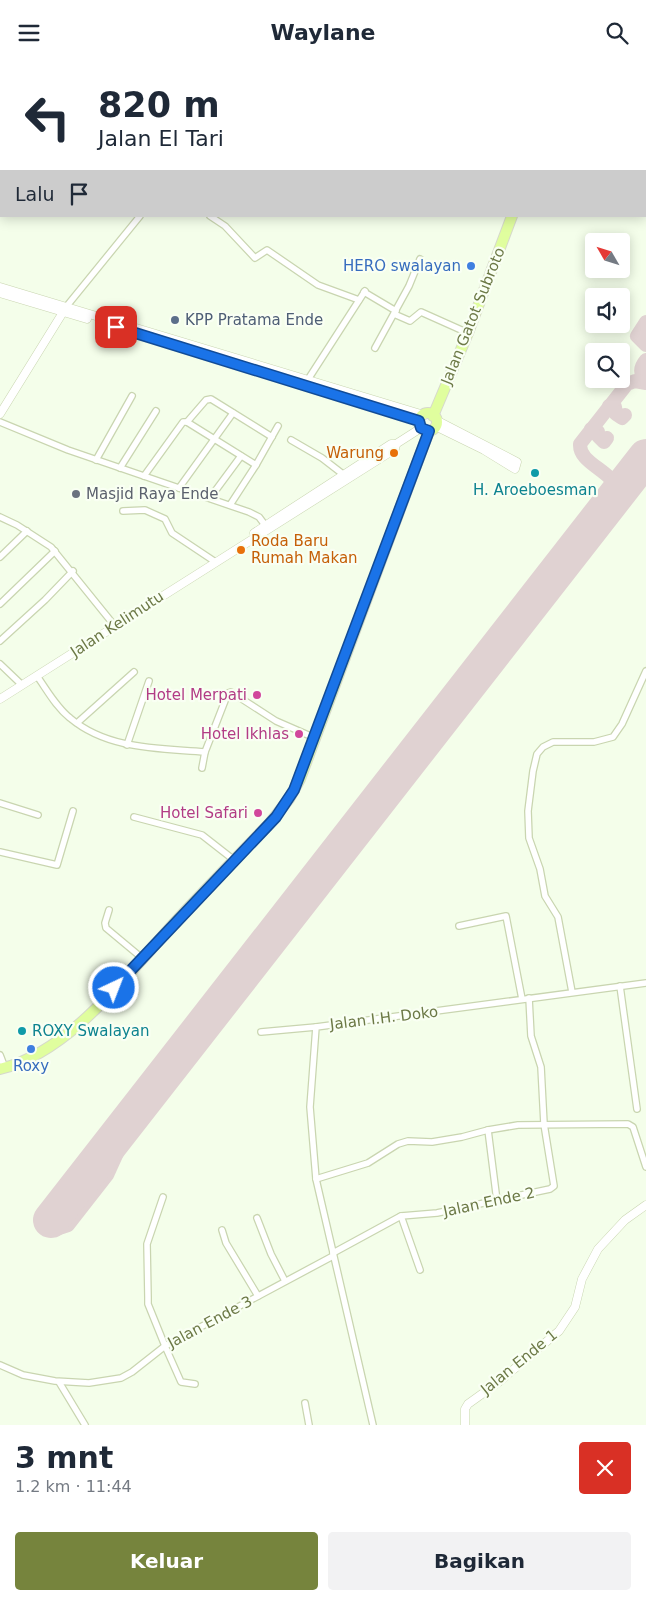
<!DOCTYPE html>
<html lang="id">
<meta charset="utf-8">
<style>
:root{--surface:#fff;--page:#f2f2f3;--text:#1f2937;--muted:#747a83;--accent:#76843d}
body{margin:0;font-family:"DejaVu Sans",sans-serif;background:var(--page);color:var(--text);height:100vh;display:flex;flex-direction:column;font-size:19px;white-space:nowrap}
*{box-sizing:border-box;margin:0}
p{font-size:16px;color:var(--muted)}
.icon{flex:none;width:28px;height:28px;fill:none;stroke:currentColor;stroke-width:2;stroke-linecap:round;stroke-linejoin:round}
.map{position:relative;height:1360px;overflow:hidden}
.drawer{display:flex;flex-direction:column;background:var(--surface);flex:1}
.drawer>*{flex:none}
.top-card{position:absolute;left:0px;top:0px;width:646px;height:152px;box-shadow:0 2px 12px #0003;background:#fff;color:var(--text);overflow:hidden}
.needle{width:32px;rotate:309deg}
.fabs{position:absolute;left:585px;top:168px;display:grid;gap:10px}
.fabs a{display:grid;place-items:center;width:45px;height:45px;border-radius:5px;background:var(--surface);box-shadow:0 2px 12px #0003;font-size:25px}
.pin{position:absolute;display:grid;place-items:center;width:42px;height:42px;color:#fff;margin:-21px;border-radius:10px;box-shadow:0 2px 8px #0006}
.me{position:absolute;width:55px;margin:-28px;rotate:43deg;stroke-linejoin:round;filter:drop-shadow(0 0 4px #0008)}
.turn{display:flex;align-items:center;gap:18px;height:105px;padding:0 15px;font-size:22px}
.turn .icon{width:65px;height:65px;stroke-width:2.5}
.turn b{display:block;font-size:35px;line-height:42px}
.then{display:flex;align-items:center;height:48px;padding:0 15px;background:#0003;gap:10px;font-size:19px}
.round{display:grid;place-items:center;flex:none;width:52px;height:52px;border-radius:5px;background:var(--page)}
.overview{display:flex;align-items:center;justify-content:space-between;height:85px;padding:0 15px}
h1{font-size:30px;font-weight:800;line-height:38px}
.cta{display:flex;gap:10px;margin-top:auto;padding:10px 15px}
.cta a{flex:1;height:58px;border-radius:5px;background:var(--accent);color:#fff;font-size:20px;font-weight:800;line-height:58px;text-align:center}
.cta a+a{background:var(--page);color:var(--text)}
header{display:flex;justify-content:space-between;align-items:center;height:65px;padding:0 15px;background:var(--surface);font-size:22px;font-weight:800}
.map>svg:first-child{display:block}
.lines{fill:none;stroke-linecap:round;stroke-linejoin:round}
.taxiway{stroke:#e0d2d2;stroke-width:14}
.runway{stroke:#e0d2d2;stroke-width:36}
.minor-casing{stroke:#c9d5b0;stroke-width:8}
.tertiary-casing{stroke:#c9d5b0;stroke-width:9}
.trunk-casing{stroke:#d6d9cb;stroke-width:12}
.minor{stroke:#fff;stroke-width:5.5}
.tertiary{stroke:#fff;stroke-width:8}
.trunk{stroke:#e0fe9e;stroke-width:10}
.route-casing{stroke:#114b97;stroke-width:12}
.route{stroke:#1a73e8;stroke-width:9}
.shop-dot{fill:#3f7fe0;stroke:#f9fff3;stroke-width:2}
.service-dot{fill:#5c6f8a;stroke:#f9fff3;stroke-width:2}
.food-dot{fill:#e8710a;stroke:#f9fff3;stroke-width:2}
.culture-dot{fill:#0f9aa8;stroke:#f9fff3;stroke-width:2}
.worship-dot{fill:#6b7280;stroke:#f9fff3;stroke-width:2}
.hotel-dot{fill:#d1479c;stroke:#f9fff3;stroke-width:2}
.labels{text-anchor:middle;stroke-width:4.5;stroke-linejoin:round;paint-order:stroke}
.shop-label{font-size:15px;fill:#366cbe;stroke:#f9fff3;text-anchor:end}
.street-label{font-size:15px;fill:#6c7946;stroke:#f9fff3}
.service-label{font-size:15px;fill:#4e5e75;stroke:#f9fff3;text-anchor:start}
.food-label{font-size:15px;fill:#c56008;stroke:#f9fff3;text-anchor:end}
.culture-label{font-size:15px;fill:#0d838f;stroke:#f9fff3}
.worship-label{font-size:15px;fill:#5b616d;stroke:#f9fff3;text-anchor:start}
.hotel-label{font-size:15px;fill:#b23c85;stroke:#f9fff3;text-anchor:end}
</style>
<header><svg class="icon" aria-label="menu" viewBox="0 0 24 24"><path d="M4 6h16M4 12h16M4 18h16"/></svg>Waylane<svg class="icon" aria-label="search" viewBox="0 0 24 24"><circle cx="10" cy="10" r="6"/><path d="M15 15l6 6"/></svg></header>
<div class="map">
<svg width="646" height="1360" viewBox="0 0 646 1360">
<rect width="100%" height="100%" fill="#f4feea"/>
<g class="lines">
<g class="taxiway">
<polyline points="646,257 637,271 646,280"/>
<path d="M646 295C640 302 639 308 646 316"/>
<polyline points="609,341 615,342 616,349 622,353 625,350"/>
<polyline points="591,364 598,367 598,371 604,377 607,373"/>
<polyline points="613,414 622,417 630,414"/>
<path d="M614 433 617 425C612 405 579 399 580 379L627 319 635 316 646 318"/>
<polyline points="62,1141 54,1143 48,1150 49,1156 59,1163 68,1160 107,1110 136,1046"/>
</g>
<polyline class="runway" points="51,1155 646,392"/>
<g class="minor-casing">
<g id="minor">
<polyline points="241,0 243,1"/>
<polyline points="374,0 376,1"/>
<polyline points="226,1 226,0"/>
<polyline points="303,1 303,0"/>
<polyline points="411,1 411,0"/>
<polyline points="439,1 439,0"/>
<polyline points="473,1 473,0"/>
<polyline points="507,1 508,0"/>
<polyline points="0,46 1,47"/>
<polyline points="645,54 646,54"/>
<polyline points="210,151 225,161 255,193 267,185 318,220 359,235"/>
<polyline points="364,227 396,246"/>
<polyline points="66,242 140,151"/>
<polyline points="394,249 410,256 421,247 468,268"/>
<polyline points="375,283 409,221 420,194"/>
<polyline points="307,316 365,226"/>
<polyline points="0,357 68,385 249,447 259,452 268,464"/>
<polyline points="187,357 206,335 211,334 272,372"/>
<polyline points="291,375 322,393 344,410"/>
<polyline points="96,395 132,331"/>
<polyline points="120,403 156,346"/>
<polyline points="144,411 183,357 187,357 256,400"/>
<polyline points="179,423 233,348"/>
<polyline points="210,433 241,391"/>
<polyline points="230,440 256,400 278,361"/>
<polyline points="123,446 145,445 165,454 172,468 214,496"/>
<polyline points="0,452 17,460 51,482 114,560"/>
<polyline points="0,492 27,466"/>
<polyline points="0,539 55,486"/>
<polyline points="0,576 45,535 73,506"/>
<polyline points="0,599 22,620"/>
<path d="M37 611C47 625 56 642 70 653 108 685 159 683 205 687"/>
<polyline points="77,658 134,607"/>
<polyline points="127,680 149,616"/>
<polyline points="202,703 205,687 228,628 231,627 276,656 315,673"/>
<polyline points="0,738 38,750"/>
<polyline points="134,752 202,770 234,795"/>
<polyline points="0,787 57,800 73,746"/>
<polyline points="109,845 105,858 106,863 142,893"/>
<polyline points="459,861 506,851 522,934"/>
<polyline points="620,921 637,1044"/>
<polyline points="572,927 558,852 545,831 540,804 529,773 528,746 533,706 537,689 543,682 553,677 594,677 613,672 622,659 646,606"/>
<polyline points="261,967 316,962"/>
<polyline points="0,990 5,1003"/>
<polyline points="488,1065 497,1136"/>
<polyline points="316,1114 368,1098 398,1079 408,1076 432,1077 462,1072 488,1065 518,1060 628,1059 633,1062 646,1102"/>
<polyline points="163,1132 147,1179 148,1232 148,1239 165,1281 181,1317 195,1319"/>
<polyline points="401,1151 420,1205"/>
<polyline points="257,1153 271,1189 285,1216"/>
<polyline points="222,1165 226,1178 258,1231"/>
<polyline points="333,1188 401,1151 437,1148 550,1124 554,1121 544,1059 541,1002 531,971 529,933"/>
<polyline points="0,1300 23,1310 55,1316 89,1318 121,1313 132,1307 165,1281 333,1191"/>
<polyline points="59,1317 85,1360"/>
<polyline points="305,1338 309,1360"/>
<polyline points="373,1360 316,1114 310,1042 316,962 646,918"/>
</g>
</g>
<g class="tertiary-casing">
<g id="tertiary">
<polyline points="0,222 424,350"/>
<polyline points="0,228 87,254"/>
<polyline points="334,330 419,356"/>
<polyline points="0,349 65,244"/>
<polyline points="435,361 484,385 515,404 517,397 436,355"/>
<polyline points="254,468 391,379 396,379 421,363"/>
<polyline points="0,634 395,384 396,379"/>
<polyline points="465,1360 465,1344 468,1339 500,1316 559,1266 575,1242 582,1214 598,1184 625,1155 646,1140"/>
</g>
</g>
<g class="trunk-casing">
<g id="trunk">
<polyline points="570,1 570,0"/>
<circle cx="428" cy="357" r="9"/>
<polyline points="433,351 468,268 512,151"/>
<path d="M0 1004C71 987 129 907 177 855 207 823 238 791 269 759L289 734 300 714 429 366"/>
</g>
</g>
<use href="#minor" class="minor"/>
<use href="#tertiary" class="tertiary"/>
<use href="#trunk" class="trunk"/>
</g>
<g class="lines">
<g class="route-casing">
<polyline id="route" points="114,923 276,752 294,725 429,366 421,363 419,356 116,262"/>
</g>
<use href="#route" class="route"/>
</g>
<g class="shop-dot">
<circle cx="471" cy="201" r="5"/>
<circle cx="31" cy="984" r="5"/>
</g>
<circle class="service-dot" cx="175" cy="255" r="5"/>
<g class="food-dot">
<circle cx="394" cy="388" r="5"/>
<circle cx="241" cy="485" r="5"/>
</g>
<g class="culture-dot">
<circle cx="535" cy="408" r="5"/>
<circle cx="22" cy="966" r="5"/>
</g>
<circle class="worship-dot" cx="76" cy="429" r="5"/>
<g class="hotel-dot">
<circle cx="257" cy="630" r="5"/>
<circle cx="299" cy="669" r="5"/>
<circle cx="258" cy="748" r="5"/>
</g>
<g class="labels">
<g class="shop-label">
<text x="461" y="206">HERO swalayan</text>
<text x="31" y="1006" text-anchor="middle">Roxy</text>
</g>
<g class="street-label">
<text transform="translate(473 251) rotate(-68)" y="5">Jalan Gatot Subroto</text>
<text transform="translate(117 559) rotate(-33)" y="5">Jalan Kelimutu</text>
<text transform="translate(384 953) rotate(-7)" y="5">Jalan I.H. Doko</text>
<text transform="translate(489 1137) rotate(-12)" y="5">Jalan Ende 2</text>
<text transform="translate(210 1257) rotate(-28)" y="5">Jalan Ende 3</text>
<text transform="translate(519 1297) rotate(-39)" y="5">Jalan Ende 1</text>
</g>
<g class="service-label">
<text x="185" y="260">KPP Pratama Ende</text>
</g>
<g class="food-label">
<text x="384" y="393">Warung</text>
<text x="251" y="481" text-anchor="start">Roda Baru<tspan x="251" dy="17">Rumah Makan</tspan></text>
</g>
<g class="culture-label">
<text x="535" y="430">H. Aroeboesman</text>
<text x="32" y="971" text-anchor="start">ROXY Swalayan</text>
</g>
<g class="worship-label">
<text x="86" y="434">Masjid Raya Ende</text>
</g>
<g class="hotel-label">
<text x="247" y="635">Hotel Merpati</text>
<text x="289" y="674">Hotel Ikhlas</text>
<text x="248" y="753">Hotel Safari</text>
</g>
</g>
</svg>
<div class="fabs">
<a><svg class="needle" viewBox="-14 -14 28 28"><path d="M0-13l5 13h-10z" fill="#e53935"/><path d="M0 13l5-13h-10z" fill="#747a83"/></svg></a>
<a><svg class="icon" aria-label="sound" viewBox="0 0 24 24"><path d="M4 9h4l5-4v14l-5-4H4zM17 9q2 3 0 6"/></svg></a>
<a><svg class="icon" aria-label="search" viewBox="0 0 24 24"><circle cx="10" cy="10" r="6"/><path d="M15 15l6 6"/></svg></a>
</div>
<div class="pin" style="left:116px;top:262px;background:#d93025"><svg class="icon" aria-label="arrive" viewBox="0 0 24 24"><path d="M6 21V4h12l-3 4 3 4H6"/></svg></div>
<svg class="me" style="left:114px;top:923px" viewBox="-20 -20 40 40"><circle r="17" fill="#1a73e8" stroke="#fff" stroke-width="3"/><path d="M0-11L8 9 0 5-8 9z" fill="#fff"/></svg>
<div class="top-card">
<div class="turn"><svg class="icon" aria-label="left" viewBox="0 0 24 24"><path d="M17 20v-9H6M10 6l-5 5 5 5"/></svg><div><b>820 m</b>Jalan El Tari</div></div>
<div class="then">Lalu<svg class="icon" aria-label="arrive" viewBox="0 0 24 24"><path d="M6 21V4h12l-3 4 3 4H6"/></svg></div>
</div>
</div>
<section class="drawer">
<div class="overview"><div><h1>3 mnt</h1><p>1.2 km · 11:44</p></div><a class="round" style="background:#d93025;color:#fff"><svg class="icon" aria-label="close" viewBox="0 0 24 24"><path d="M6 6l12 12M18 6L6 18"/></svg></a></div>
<div class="cta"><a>Keluar</a><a>Bagikan</a></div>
</section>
